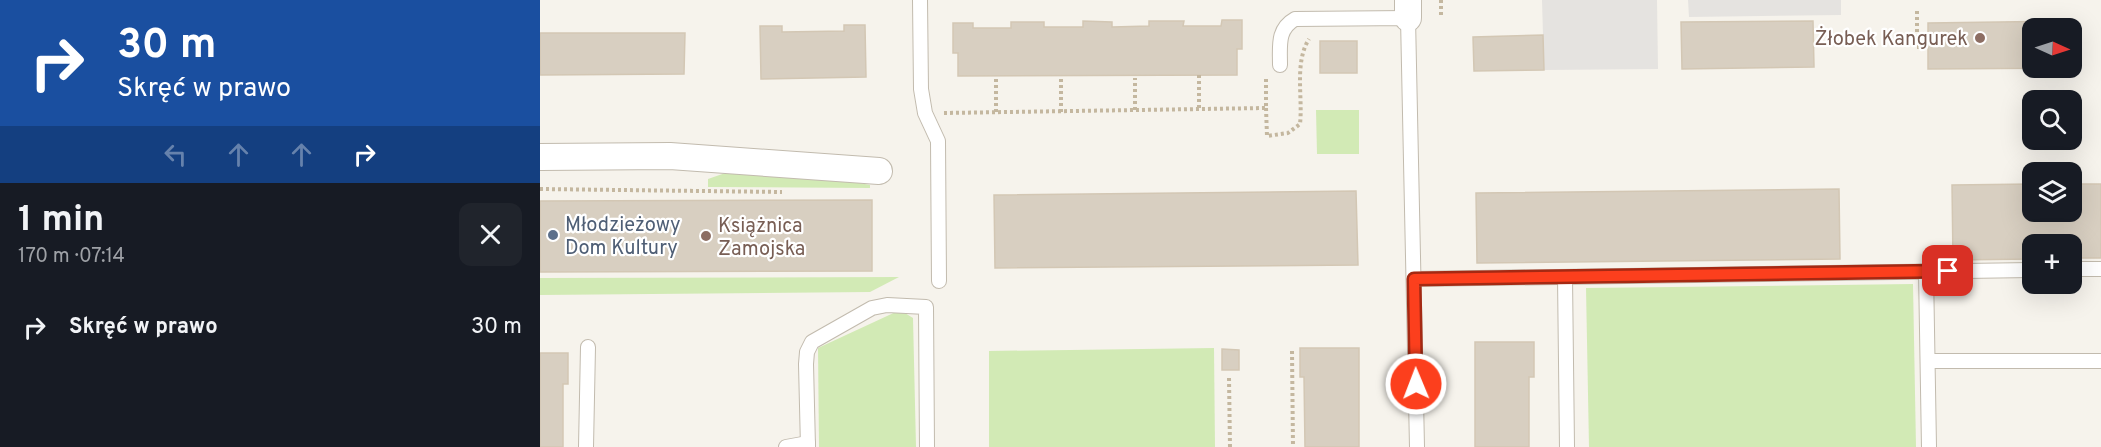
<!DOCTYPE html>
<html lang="pl">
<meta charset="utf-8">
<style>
:root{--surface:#171b24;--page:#20242c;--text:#f1f3f6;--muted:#9ea1a6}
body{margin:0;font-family:Overpass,sans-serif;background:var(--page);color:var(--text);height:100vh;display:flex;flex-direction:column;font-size:22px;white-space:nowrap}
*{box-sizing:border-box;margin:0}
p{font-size:20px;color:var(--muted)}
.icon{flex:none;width:33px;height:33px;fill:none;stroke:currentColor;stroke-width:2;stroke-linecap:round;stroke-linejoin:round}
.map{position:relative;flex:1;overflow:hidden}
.sheet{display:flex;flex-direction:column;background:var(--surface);width:540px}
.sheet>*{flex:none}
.top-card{background:#1a4fa0;color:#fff;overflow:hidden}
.needle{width:39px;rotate:93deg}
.fabs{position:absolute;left:1482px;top:18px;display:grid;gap:12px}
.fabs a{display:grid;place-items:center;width:60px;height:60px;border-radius:12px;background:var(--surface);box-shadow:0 6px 24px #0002;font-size:30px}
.pin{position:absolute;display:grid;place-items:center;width:51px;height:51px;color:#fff;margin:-26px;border-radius:12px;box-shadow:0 3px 9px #0006}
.me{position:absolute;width:66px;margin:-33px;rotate:359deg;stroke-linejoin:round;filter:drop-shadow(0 0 4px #0008)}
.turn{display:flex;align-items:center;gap:21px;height:126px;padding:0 18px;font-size:27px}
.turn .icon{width:78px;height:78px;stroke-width:2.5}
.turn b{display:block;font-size:42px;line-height:51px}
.lanes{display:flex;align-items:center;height:57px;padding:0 18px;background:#0003;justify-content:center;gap:30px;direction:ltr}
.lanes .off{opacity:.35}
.round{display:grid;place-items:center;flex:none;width:63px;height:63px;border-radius:12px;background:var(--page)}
.summary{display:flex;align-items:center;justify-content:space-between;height:102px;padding:0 18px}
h1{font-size:36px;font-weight:700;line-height:45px}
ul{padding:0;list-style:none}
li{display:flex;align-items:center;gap:18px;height:84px;padding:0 18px}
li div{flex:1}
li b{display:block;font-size:22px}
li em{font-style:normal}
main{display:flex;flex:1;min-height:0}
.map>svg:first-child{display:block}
.green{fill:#d2eab5}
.parking{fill:#e5e3e0}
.building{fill:#d8cfc1;stroke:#d3c7b4;stroke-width:1.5}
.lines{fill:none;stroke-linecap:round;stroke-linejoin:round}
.service-casing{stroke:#c2bbae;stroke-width:16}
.minor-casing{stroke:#c2bbae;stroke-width:28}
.path{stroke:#c4b79f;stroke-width:4;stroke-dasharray:3 3;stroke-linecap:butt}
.service{stroke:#fff;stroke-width:14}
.minor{stroke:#fff;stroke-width:26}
.route-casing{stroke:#a42913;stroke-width:15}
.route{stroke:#fc3f1d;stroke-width:10}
.education-dot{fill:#8d6e63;stroke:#fff;stroke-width:2}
.service-dot{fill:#5c6f8a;stroke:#fff;stroke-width:2}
.labels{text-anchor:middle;stroke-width:4.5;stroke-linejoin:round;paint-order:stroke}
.education-label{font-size:20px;fill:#785e54;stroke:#fff;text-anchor:end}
.service-label{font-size:20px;fill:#4e5e75;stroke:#fff;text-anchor:start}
</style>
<main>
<section class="sheet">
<div class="top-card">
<div class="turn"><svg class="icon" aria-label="right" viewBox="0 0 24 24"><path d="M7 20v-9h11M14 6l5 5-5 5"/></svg><div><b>30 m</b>Skręć w prawo</div></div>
<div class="lanes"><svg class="icon off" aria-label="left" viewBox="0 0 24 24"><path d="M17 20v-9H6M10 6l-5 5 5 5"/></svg><svg class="icon off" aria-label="ahead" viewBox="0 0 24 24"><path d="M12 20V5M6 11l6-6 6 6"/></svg><svg class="icon off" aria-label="ahead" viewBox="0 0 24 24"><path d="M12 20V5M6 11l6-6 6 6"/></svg><svg class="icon" aria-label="right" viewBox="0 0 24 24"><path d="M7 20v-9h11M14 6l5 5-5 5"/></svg></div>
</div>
<div class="summary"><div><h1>1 min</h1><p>170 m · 07:14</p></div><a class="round"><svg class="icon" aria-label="close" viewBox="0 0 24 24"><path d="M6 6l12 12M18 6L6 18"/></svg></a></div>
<ul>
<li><svg class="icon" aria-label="right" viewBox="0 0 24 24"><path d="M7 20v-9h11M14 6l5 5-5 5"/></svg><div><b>Skręć w prawo</b></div><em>30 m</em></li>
</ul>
</section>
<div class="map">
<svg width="1561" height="447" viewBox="0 0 1561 447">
<rect width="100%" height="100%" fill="#f6f3ec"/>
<g class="green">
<polygon points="776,110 819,110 819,154 777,154"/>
<polygon points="188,172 309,181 330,185 330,188 168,187 168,179"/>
<polygon points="359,277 330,292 0,295 0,278"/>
<polygon points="1373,284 1376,447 1049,447 1046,288"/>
<polygon points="360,310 373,318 376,447 279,447 278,348"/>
<polygon points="674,348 675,447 449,447 449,351"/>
</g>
<g class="parking">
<polygon points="1002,0 1117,0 1118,69 1004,70"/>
<polygon points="1148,0 1301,0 1301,15 1149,17"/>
</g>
<g class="building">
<polygon points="682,20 702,20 702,49 697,49 697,75 418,76 418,53 413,53 413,23 433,23 433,28 471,28 471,22 504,22 504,27 543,27 543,21 572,22 572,27 609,26 609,21 644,21 643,26 681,26"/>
<polygon points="1273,21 1274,67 1142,69 1141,22"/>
<polygon points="1521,21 1521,28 1492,28 1492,68 1510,68 1388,69 1388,23"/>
<polygon points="304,25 325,25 326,77 221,79 220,26 242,26 242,32 304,31"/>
<polygon points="0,33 145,33 144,74 0,75"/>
<polygon points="1003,35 1004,70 934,71 933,37"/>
<rect x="780" y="41" width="37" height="32"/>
<polygon points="1492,184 1492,212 1532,212 1532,184 1561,184 1561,258 1532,258 1532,244 1492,244 1492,259 1413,260 1412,185"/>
<polygon points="1299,189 1300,259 937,263 936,193"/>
<polygon points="816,191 818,265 455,268 454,195"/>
<polygon points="332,200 332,271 0,272 0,201"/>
<polygon points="935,342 994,342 994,377 989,377 989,447 935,447"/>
<polygon points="760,348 819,348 819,447 765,447 764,377 760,377"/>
<polygon points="682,349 699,350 699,370 682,370"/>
<polygon points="0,353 28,353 28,384 23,384 23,447 0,447"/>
</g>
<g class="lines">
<g class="service-casing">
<g id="service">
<polyline points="380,0 381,89 385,113 398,141 399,281"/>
<path d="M740 65C740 46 737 29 755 19L868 18 877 447"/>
<polyline points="1532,269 1561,269"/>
<polyline points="1386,271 1389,447"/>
<polyline points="1025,277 1027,447"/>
<polyline points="874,279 1492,270"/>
<polyline points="1388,361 1561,361"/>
<polyline points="46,447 48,347"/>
<polyline points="246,447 268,443"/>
<polyline points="268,447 266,364 267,352 272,342 332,308 347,305 386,307 387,447"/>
</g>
</g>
<g class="minor-casing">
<g id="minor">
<polyline points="868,0 868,18"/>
<polyline points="0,157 130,156 339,171"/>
</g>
</g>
<g class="path">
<polyline points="901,0 901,18"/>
<polyline points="1377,11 1377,47 1388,47"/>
<polyline points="659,75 659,109"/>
<path d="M726 108 727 136 748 133 760 124C763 97 754 63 769 39"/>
<polyline points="595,110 595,78"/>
<polyline points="456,112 456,79"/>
<polyline points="521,112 521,79"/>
<polyline points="404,113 726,108 726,78"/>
<polyline points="0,189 242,192"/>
<polyline points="752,351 753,447"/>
<polyline points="689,378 690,447"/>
</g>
<use href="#service" class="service"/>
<use href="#minor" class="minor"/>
</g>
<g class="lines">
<g class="route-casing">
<polyline id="route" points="876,384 874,279 1408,271"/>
</g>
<use href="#route" class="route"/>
</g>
<g class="education-dot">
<circle cx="1440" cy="38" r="6"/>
<circle cx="166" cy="236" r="6"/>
</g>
<circle class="service-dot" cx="13" cy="235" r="6"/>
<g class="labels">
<g class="education-label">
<text x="1428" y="45">Żłobek Kangurek</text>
<text x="178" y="232" text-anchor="start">Książnica<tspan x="178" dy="23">Zamojska</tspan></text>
</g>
<g class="service-label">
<text x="25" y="231">Młodzieżowy<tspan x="25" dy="23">Dom Kultury</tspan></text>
</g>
</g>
</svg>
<div class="fabs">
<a><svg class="needle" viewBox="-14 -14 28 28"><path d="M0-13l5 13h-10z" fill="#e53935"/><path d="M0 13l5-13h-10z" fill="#9ea1a6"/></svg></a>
<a><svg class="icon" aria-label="search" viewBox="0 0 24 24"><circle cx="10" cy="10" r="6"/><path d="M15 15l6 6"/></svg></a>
<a><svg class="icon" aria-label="layers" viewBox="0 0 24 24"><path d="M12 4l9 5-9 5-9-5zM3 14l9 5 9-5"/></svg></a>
<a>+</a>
</div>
<div class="pin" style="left:1408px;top:271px;background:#d93025"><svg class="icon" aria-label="arrive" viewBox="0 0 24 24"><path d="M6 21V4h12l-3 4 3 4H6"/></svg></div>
<svg class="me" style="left:876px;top:384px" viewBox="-20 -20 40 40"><circle r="17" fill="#fc3f1d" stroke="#fff" stroke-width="3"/><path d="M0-11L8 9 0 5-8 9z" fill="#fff"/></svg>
</div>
</main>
